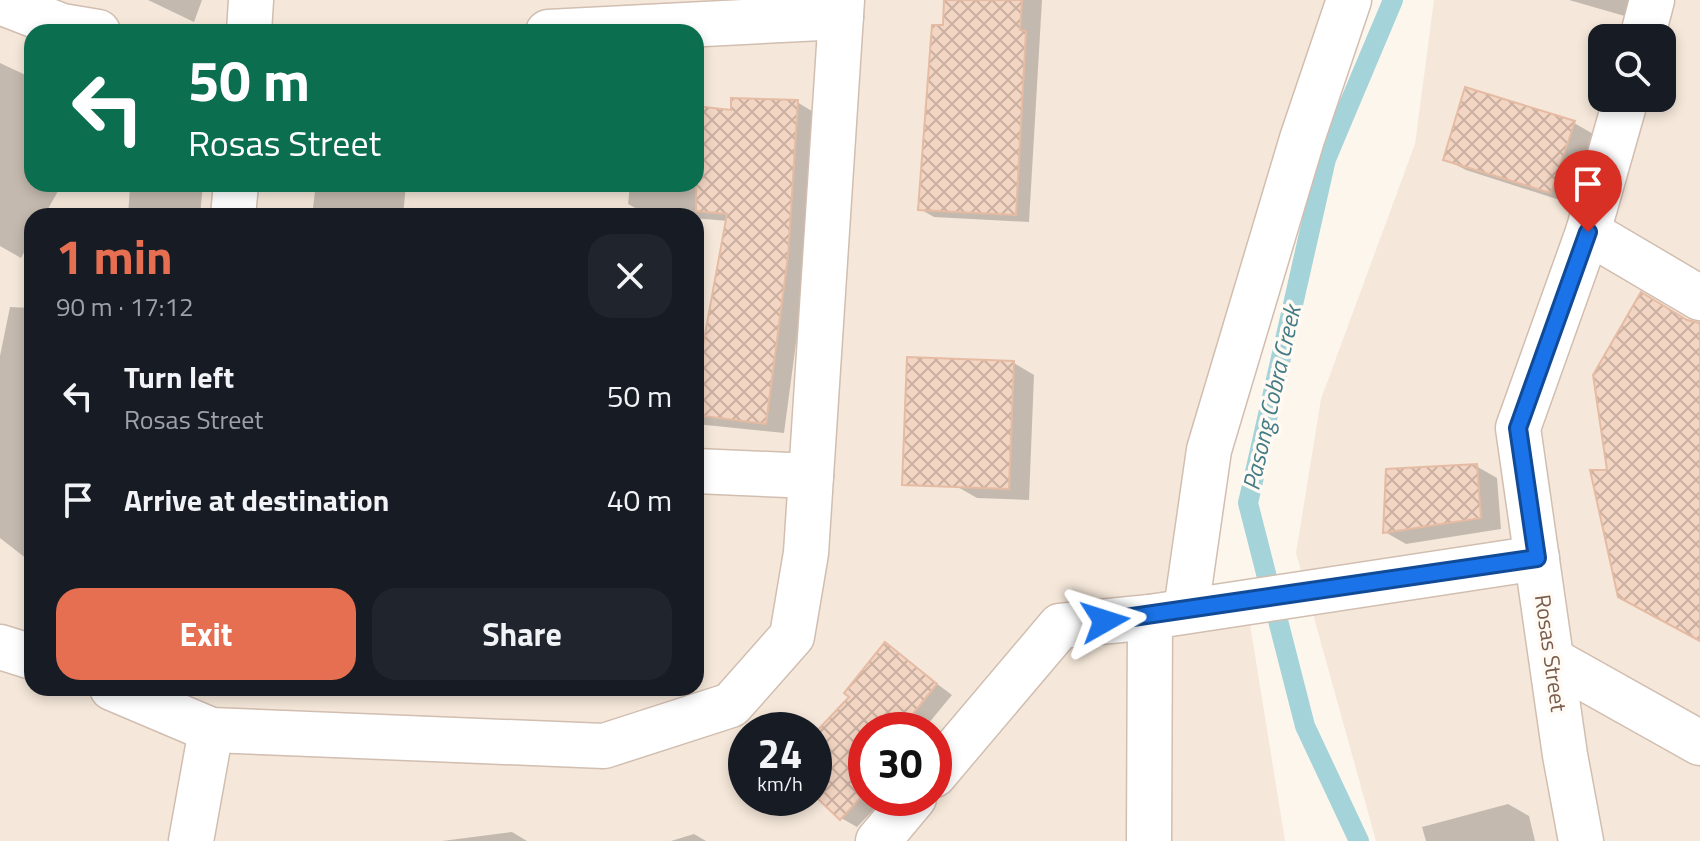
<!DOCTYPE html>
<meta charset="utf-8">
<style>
:root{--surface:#171b24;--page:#20242c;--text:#f1f3f6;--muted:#9ea1a6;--accent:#e76f51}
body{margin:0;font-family:"Titillium Web",sans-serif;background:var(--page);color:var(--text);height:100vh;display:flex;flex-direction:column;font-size:30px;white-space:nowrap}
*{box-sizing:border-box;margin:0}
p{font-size:26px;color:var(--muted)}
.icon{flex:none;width:44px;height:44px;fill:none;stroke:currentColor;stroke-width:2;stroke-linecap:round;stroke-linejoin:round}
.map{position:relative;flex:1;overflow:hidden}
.sheet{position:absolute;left:24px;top:208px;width:680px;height:488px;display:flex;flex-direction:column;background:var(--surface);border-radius:24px;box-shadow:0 4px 12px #0003}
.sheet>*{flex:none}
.top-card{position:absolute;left:24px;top:24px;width:680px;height:168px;border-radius:24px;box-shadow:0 4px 12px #0003;background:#0b6e4f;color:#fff;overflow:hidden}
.tools{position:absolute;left:1588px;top:24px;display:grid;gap:16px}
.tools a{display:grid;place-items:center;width:88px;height:88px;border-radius:16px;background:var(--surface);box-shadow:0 4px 12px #0003;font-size:40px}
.speed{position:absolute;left:728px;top:712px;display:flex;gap:16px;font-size:40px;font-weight:700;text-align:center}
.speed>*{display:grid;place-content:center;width:104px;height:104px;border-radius:50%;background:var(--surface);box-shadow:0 4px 12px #0003;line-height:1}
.speed small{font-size:20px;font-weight:400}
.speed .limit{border:12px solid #d22;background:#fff;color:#111}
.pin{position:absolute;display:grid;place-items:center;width:68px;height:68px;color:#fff;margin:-82px -34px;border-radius:50% 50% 50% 0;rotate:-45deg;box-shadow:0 0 8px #0007}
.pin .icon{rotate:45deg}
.me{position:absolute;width:88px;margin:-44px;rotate:84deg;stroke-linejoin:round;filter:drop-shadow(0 0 6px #0008)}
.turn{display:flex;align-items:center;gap:28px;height:168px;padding:0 32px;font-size:36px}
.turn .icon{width:104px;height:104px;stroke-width:2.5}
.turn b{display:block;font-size:56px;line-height:68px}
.round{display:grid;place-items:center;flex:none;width:84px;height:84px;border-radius:24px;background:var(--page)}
.headline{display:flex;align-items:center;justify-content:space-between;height:136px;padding:0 32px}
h1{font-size:48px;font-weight:700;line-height:60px;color:var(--accent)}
.button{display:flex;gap:16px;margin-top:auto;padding:16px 32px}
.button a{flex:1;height:92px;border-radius:24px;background:var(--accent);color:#fff;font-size:32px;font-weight:700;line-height:92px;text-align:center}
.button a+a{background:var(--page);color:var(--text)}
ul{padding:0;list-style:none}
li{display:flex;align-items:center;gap:24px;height:104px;padding:0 32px}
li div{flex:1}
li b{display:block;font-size:30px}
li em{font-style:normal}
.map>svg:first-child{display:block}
.residential{fill:#f5e8da;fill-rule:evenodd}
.shadow{fill:#0003}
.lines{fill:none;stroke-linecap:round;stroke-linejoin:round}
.stream{stroke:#a5d3da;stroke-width:20}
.building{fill:url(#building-cross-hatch);stroke:#e6bba3;stroke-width:2}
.minor-casing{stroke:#d1beb0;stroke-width:47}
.minor{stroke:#fff;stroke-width:44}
.route-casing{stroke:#114b97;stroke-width:20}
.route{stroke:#1a73e8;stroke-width:14}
.labels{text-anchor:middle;stroke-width:7;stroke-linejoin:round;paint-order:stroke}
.street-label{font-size:22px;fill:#7a5c4d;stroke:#fffaf3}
.water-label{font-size:24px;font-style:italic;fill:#437c86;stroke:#fffaf3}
</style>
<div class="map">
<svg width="1700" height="841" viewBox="0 0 1700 841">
<defs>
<pattern id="building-cross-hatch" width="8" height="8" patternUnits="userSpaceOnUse" patternTransform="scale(2)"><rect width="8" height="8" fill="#f3d5c3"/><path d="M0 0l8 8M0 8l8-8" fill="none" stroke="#cab0a1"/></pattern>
</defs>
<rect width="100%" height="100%" fill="#fdf6ec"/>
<g class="residential">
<path d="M0 0H1334L1182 476 1160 640 1249 618 1285 841H0ZM32 32H696V184H32ZM32 216H696V688H32ZM746 730H814V798H746ZM866 730H934V798H866Z"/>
<path d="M1434 0H1700V841H1376L1296 553 1321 399 1415 144ZM1602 38H1662V98H1602Z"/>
</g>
<g class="shadow">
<polygon points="148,0 202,0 194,22"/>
<polygon points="947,0 1042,0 1029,222 934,217 920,209"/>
<polygon points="1569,0 1646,0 1642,21"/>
<polygon points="0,63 32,78 32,184 62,184 44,216 32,216 32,238 21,258 0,246"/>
<polygon points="797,102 815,113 806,268 784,433 696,424 696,352 701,353 705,346 728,221 646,214 628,204 630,184 696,184 696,108 733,112"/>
<polygon points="1574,123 1595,135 1572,204 1466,170 1445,159"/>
<polygon points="122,184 203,184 200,216 128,216 130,187"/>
<polygon points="316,184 406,184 403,216 312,216"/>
<polygon points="10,307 32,308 32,563 0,538 0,356"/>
<polygon points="1014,363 1034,375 1029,500 977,498 956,486"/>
<polygon points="1476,466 1497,478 1501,529 1406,544 1385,532"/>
<polygon points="885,645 952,695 923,730 866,730 866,798 885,798 857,827 841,818 814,793 814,737 852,697"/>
<polygon points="1508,804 1529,816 1535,841 1426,841 1422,827"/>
<polygon points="512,832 527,841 442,841"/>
<polygon points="694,834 706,841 671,841"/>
</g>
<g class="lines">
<polyline class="stream" points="1359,841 1305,726 1248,503 1326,159 1393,0"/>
</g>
<g class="building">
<polygon points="944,0 1022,0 1020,30 1026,31 1016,215 918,210 932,25 943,25"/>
<polygon points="1465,87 1575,121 1551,193 1443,160"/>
<polygon points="731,98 798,100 788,256 766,424 696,415 700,344 703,345 727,214 696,211 696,106 731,110"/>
<polygon points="1641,292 1687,320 1700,323 1700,641 1618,597 1590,470 1607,470 1593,375"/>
<polygon points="907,357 1014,361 1009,489 902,485"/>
<polygon points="1477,464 1481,518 1383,533 1386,469"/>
<polygon points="885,642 937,684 900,730 866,730 866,792 840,820 814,795 814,734 849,697 844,693"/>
</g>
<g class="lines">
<g class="minor-casing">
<g id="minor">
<polyline points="0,2 62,26 98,32"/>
<polyline points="249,32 251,0"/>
<polyline points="548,32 841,17"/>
<polyline points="1642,38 1652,0"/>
<polyline points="233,216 236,184"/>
<polyline points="1588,232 1700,298"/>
<polyline points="696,471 811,476"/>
<polyline points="1186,610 1209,450 1302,139 1349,0"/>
<polyline points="0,647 32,657"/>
<polyline points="1552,660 1700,743"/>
<polyline points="112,688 211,730 604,746 731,705 792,636 806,553 842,0"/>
<polyline points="934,775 1060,626 1150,617 1537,558"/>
<polyline points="191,841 211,730"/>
<polyline points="878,841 914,798"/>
<polyline points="1149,841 1150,617"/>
<polyline points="1581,841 1565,755 1518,428 1588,232 1626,98"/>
</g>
</g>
<use href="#minor" class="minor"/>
</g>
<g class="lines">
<g class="route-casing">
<polyline id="route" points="1105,621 1537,558 1518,428 1588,232"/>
</g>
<use href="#route" class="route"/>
</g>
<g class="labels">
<g class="street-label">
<text transform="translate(1551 653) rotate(82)" y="8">Rosas Street</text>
</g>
<g class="water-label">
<text transform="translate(1272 398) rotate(-77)" y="8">Pasong Cobra Creek</text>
</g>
</g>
</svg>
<div class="tools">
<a><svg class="icon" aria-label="search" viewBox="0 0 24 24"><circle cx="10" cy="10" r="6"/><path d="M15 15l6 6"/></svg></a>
</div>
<div class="speed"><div>24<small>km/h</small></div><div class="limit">30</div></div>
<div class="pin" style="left:1588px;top:232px;background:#d93025"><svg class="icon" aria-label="arrive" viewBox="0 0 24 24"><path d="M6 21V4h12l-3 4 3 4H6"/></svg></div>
<svg class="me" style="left:1105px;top:621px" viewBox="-20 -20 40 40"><path d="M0-17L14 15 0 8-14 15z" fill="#1a73e8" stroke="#fff" stroke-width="4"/></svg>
<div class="top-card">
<div class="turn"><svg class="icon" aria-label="left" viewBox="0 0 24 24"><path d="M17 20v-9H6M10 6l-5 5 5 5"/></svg><div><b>50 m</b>Rosas Street</div></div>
</div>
<section class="sheet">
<div class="headline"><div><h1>1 min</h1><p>90 m · 17:12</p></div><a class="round"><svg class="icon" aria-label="close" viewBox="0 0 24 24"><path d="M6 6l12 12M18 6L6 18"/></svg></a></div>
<ul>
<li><svg class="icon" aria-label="left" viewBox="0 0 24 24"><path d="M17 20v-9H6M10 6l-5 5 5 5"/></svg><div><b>Turn left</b><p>Rosas Street</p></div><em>50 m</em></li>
<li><svg class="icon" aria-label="arrive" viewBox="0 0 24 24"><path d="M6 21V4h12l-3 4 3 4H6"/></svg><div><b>Arrive at destination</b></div><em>40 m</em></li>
</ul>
<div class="button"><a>Exit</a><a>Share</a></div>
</section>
</div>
